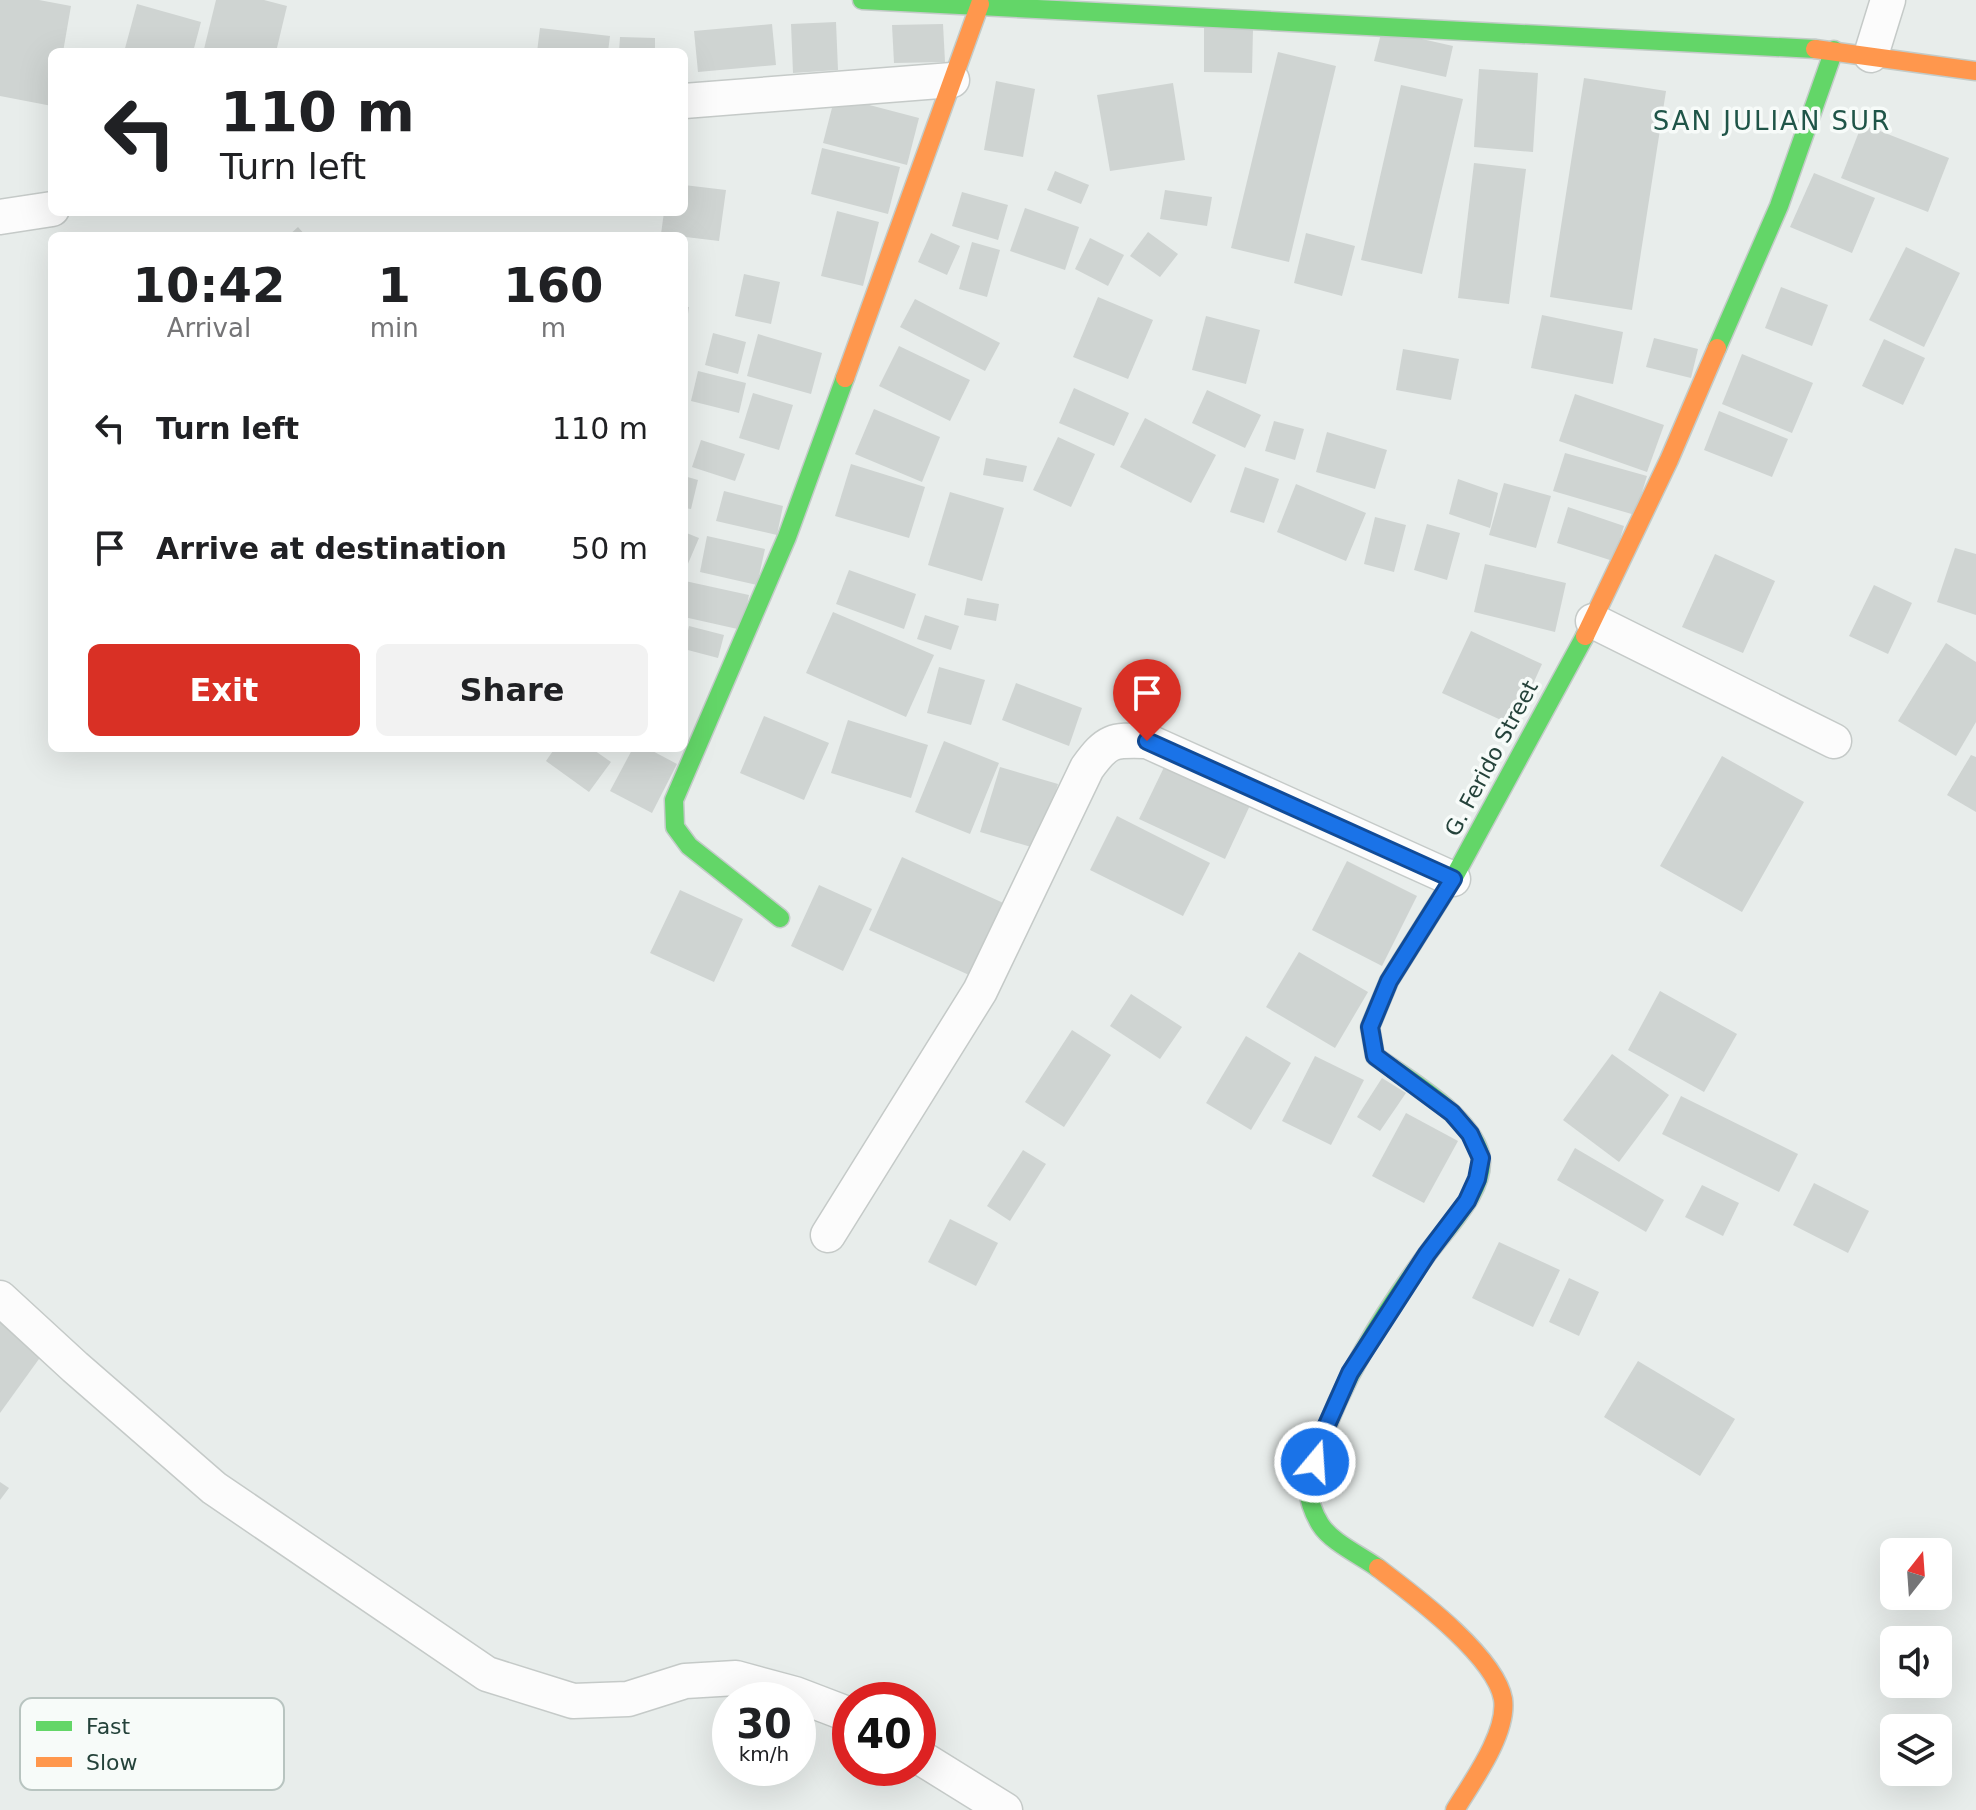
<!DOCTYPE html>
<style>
:root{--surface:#fff;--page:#f2f2f2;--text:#202124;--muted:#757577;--accent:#d93025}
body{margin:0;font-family:"DejaVu Sans",sans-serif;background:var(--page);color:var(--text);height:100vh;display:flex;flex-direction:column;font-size:30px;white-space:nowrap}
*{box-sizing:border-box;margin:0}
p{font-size:26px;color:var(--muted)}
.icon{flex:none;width:44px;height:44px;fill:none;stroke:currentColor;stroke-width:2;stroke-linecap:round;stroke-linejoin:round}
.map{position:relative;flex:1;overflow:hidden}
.details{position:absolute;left:48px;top:232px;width:640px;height:520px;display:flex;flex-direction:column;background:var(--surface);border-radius:12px;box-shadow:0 8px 32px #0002}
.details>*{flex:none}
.guide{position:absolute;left:48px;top:48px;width:640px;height:168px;border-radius:12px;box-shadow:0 8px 32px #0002;background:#fff;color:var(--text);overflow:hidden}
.needle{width:52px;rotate:17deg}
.controls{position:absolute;left:1880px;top:1538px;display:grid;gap:16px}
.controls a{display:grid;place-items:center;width:72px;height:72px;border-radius:12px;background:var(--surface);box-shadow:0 8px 32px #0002;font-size:40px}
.speed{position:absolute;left:712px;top:1682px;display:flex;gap:16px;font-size:40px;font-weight:700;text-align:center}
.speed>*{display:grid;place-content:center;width:104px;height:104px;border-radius:50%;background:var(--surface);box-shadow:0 8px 32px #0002;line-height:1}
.speed small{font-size:20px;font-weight:400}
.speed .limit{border:12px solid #d22;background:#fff;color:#111}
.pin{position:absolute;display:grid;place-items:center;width:68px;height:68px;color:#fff;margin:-82px -34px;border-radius:50% 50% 50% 0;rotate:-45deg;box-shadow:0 0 8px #0007}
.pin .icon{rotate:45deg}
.me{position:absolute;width:88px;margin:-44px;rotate:18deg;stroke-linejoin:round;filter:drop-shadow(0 0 6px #0008)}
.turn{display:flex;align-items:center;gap:28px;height:168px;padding:0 40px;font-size:36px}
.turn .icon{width:104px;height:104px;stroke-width:2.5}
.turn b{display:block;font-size:56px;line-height:68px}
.eta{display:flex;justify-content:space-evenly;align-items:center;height:136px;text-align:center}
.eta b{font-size:48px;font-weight:700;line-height:56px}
.primary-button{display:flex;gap:16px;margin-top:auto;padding:16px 40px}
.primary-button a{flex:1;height:92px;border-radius:12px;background:var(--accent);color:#fff;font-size:32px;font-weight:700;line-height:92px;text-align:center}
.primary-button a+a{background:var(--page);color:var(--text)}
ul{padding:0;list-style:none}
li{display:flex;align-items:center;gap:24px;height:120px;padding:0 40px}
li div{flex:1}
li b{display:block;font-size:30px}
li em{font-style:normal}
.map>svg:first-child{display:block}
.building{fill:#cfd4d2}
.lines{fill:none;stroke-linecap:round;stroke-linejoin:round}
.street-casing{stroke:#c5cac8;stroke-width:37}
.fast-casing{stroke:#c3cbc8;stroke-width:21}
.slow-casing{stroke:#c3cbc8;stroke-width:21}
.street{stroke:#fcfcfc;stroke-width:34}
.fast{stroke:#63d668;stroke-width:18}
.slow{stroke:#ff974d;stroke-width:18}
.route-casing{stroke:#114b97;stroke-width:20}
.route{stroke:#1a73e8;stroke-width:14}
.labels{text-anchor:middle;stroke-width:7;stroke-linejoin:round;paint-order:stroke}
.street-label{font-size:22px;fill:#24423a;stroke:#f7fbf9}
.quarter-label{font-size:26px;letter-spacing:2px;fill:#1f5548;stroke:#f7fbf9}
.key{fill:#f7fbf9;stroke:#b8c4c0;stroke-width:2}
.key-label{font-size:22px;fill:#24423a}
</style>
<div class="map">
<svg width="1976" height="1810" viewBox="0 0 1976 1810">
<rect width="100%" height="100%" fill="#e8edeb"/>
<g class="building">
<polygon points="0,0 39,0 71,6 63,52 52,52 52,106 0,96"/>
<polygon points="216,0 264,0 287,6 276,52 216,52 204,49"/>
<polygon points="137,4 201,22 193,52 124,52"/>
<polygon points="836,22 838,70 793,73 791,24"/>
<polygon points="772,24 776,65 698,72 694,31"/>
<polygon points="943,24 945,62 894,63 892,25"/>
<polygon points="540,28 610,36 608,52 537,52"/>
<polygon points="1204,28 1253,29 1252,73 1204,72"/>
<polygon points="1382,30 1453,46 1446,77 1374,61"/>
<polygon points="620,37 655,38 655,52 619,52"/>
<polygon points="1278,52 1336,66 1289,262 1231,248"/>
<polygon points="1479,69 1538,73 1533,152 1474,147"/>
<polygon points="1584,78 1666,91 1632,310 1550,297"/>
<polygon points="996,81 1035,89 1023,157 984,150"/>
<polygon points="1173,83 1185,160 1110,171 1097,95"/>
<polygon points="1401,85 1463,99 1422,274 1361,260"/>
<polygon points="835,96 919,118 907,165 823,143"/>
<polygon points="1862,124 1949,158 1928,212 1841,178"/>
<polygon points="822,148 900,167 888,214 811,194"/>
<polygon points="1474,163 1526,169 1509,304 1458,298"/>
<polygon points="1055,171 1089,185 1081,204 1047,190"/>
<polygon points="1814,173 1875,198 1852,253 1790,227"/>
<polygon points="684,185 726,190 719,241 661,234 664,212 684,212"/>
<polygon points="1165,190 1212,197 1207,226 1160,219"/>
<polygon points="962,192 1008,205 998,240 952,226"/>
<polygon points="1025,208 1079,227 1065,270 1010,251"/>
<polygon points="837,211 879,222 863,286 821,276"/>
<polygon points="298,227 306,236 288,236"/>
<polygon points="1148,232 1178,254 1160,277 1130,256"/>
<polygon points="931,233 960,246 947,275 918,262"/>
<polygon points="1306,233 1355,246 1342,296 1294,283"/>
<polygon points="1090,238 1124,255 1108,286 1075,269"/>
<polygon points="972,242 1000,250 987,297 959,289"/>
<polygon points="1906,247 1960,273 1924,347 1869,320"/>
<polygon points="744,274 780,282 771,324 735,316"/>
<polygon points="1781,287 1828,305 1812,346 1765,328"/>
<polygon points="1098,297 1153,320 1128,379 1073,357"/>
<polygon points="915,299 1000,343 985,371 900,327"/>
<polygon points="684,307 689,307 686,327 684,327"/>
<polygon points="1542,315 1623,332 1613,384 1531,368"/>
<polygon points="1206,316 1260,330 1246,384 1192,370"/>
<polygon points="713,333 746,342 738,374 705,365"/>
<polygon points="758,334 822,353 811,394 747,376"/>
<polygon points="1654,338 1698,349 1691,378 1646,367"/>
<polygon points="1884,339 1925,358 1903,405 1862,386"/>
<polygon points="899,346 970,380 950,421 879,386"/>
<polygon points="1403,349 1459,359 1451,400 1396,390"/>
<polygon points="1742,354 1813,383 1792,433 1722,404"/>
<polygon points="698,371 746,383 739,413 691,401"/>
<polygon points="1074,388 1129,413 1114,446 1059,423"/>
<polygon points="1207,390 1261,415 1245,448 1192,423"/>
<polygon points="753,393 793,405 779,450 739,438"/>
<polygon points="1575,394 1664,425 1647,472 1559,441"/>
<polygon points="874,409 940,437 922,482 855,454"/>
<polygon points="1719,411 1788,439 1772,477 1704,450"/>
<polygon points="1145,418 1216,455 1191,503 1120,467"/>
<polygon points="1274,421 1304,429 1295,460 1265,451"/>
<polygon points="1327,432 1387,450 1375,489 1316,472"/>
<polygon points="1058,437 1095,454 1071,507 1033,490"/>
<polygon points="701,440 745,454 735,481 692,467"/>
<polygon points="1565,453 1647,476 1635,515 1553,491"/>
<polygon points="986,458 1027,466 1023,482 983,475"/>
<polygon points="851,464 925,487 909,538 835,516"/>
<polygon points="1245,467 1279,479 1264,523 1230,512"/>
<polygon points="684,476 698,480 691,509 684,508"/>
<polygon points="1458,479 1498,493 1490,528 1449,514"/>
<polygon points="1504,483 1551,496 1536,548 1489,535"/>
<polygon points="1296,484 1366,513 1346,561 1277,532"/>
<polygon points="724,491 783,506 777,535 716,521"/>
<polygon points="950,492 1004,508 982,581 928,565"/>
<polygon points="1568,507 1624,526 1613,561 1557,543"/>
<polygon points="1375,517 1406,525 1394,572 1364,564"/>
<polygon points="1427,524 1460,533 1447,580 1414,570"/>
<polygon points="684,532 699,538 684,573"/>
<polygon points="707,536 765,549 757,585 700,572"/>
<polygon points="1955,548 1976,554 1976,615 1937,602"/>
<polygon points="1715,554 1775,581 1743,653 1682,627"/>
<polygon points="1485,564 1566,583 1555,632 1474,612"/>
<polygon points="849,570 916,594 904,629 836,604"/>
<polygon points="685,581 749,595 742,630 684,617"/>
<polygon points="1874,585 1912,603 1888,654 1849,636"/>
<polygon points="967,598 999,604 996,621 964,615"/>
<polygon points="833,612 934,655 906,717 806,673"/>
<polygon points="925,615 959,626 951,650 917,639"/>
<polygon points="689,626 724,635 718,658 684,649"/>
<polygon points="1471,631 1542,664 1514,726 1442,693"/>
<polygon points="1946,643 1976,662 1976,722 1956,756 1898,721"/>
<polygon points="939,667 985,680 971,725 927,713"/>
<polygon points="1016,683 1082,708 1069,746 1002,720"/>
<polygon points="764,716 829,743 804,800 740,773"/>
<polygon points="848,720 928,745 911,798 831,773"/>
<polygon points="944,741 999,763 970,834 915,812"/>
<polygon points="555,748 591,748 611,762 589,792 546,761"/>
<polygon points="633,748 647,748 677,764 652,813 610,791"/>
<polygon points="1971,755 1976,757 1976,812 1947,795"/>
<polygon points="1722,756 1804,802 1742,912 1660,866"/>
<polygon points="1168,759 1253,799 1225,859 1139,819"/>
<polygon points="1000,767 1058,784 1038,849 980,832"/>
<polygon points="1117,816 1210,863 1183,916 1090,870"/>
<polygon points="902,857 1010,906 978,979 869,930"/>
<polygon points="1347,861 1417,896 1382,966 1312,930"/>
<polygon points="819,885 872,909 843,971 791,946"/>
<polygon points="680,890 743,919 714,982 650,953"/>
<polygon points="1299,952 1368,992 1335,1048 1266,1007"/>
<polygon points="1660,991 1737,1034 1704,1092 1628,1050"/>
<polygon points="1131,994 1182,1027 1160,1059 1110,1026"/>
<polygon points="1072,1030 1111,1055 1064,1127 1025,1102"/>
<polygon points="1246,1036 1291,1063 1251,1130 1206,1103"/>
<polygon points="1612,1054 1669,1095 1619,1162 1563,1120"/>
<polygon points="1315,1056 1364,1080 1331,1145 1282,1121"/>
<polygon points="1382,1078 1406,1093 1380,1131 1357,1117"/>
<polygon points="1681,1096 1798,1154 1779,1192 1662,1134"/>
<polygon points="1406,1113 1458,1141 1424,1203 1372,1176"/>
<polygon points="1575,1148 1664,1200 1646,1232 1557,1180"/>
<polygon points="1023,1150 1046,1164 1010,1221 987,1206"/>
<polygon points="1814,1183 1869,1211 1848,1253 1793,1225"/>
<polygon points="1702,1185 1739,1203 1723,1236 1685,1217"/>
<polygon points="950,1219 998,1243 976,1286 928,1262"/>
<polygon points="1499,1242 1560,1270 1533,1327 1472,1298"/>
<polygon points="1569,1278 1599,1292 1579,1336 1549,1322"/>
<polygon points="0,1322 44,1352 0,1413"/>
<polygon points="1638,1361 1735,1419 1700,1476 1604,1417"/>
<polygon points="0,1482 9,1488 0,1500"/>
</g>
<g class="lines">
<g class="street-casing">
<g id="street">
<polyline points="1871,55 1888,0"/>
<polyline points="684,101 952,80"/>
<polyline points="0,217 52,209"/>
<polyline points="1593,621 1834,741"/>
<path d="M828 1235 980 991 1087 768C1108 739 1113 740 1147 741L1453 879"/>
<polyline points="0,1298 75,1367 214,1488 487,1674 573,1701 628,1699 685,1681 736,1678 795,1694 850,1715"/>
<polyline points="918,1756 1005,1810"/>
</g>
</g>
<g class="fast-casing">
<g id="fast">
<polyline points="862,0 1815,49"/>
<polyline points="1717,348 1779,206 1834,50"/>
<polyline points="780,918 689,846 675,827 674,800 787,537 845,378"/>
<path d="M1378 1568C1360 1555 1331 1542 1320 1524 1314 1514 1309 1500 1308 1489 1307 1477 1314 1465 1317 1454 1341 1381 1382 1315 1428 1253 1446 1228 1488 1188 1480 1154 1469 1114 1407 1079 1375 1056L1370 1027 1389 981 1453 879 1585 636"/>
</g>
</g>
<g class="slow-casing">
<g id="slow">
<polyline points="1815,49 1976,71"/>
<polyline points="845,378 980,4"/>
<polyline points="1585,636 1669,460 1717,348"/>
<path d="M1378 1568C1412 1594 1495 1655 1503 1699 1508 1733 1472 1782 1455 1810"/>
</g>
</g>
<use href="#street" class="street"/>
<use href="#fast" class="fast"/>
<use href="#slow" class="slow"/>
</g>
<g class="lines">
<g class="route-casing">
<polyline id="route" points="1147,741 1453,879 1389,981 1370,1027 1375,1056 1452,1113 1470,1134 1481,1158 1477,1179 1467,1201 1427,1254 1350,1373 1322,1436 1315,1462"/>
</g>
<use href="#route" class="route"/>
</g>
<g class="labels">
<g class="street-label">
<text transform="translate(1491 758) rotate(-62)" y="8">G. Ferido Street</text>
</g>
<g class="quarter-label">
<text x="1772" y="130">SAN JULIAN SUR</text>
</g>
</g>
<rect x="20" y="1698" width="264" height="92" rx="12" class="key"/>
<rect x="36" y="1721" width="36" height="10" fill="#63d668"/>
<rect x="36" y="1757" width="36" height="10" fill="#ff974d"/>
<g class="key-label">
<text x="86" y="1734">Fast</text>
<text x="86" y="1770">Slow</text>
</g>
</svg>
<div class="controls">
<a><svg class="needle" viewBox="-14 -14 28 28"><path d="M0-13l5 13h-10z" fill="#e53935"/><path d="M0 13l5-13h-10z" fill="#757577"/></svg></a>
<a><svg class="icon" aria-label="sound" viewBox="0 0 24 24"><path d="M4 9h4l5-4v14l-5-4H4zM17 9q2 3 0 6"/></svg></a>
<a><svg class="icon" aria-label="layers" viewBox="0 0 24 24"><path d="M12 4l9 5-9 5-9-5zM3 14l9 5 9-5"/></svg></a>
</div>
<div class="speed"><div>30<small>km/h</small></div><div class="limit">40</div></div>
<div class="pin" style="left:1147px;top:741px;background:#d93025"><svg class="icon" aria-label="arrive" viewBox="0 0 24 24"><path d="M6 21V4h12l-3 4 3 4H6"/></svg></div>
<svg class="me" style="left:1315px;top:1462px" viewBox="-20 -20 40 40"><circle r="17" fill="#1a73e8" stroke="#fff" stroke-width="3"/><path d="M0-11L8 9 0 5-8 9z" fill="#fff"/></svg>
<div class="guide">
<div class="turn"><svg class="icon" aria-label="left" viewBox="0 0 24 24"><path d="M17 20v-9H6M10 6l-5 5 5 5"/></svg><div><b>110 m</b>Turn left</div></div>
</div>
<section class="details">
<div class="eta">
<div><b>10:42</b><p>Arrival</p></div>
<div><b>1</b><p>min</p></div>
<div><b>160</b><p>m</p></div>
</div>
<ul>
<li><svg class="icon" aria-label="left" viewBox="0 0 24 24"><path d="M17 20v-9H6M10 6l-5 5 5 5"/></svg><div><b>Turn left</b></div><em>110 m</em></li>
<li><svg class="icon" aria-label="arrive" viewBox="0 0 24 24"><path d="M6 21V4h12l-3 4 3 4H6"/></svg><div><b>Arrive at destination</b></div><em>50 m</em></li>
</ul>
<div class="primary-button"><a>Exit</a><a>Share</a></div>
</section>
</div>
